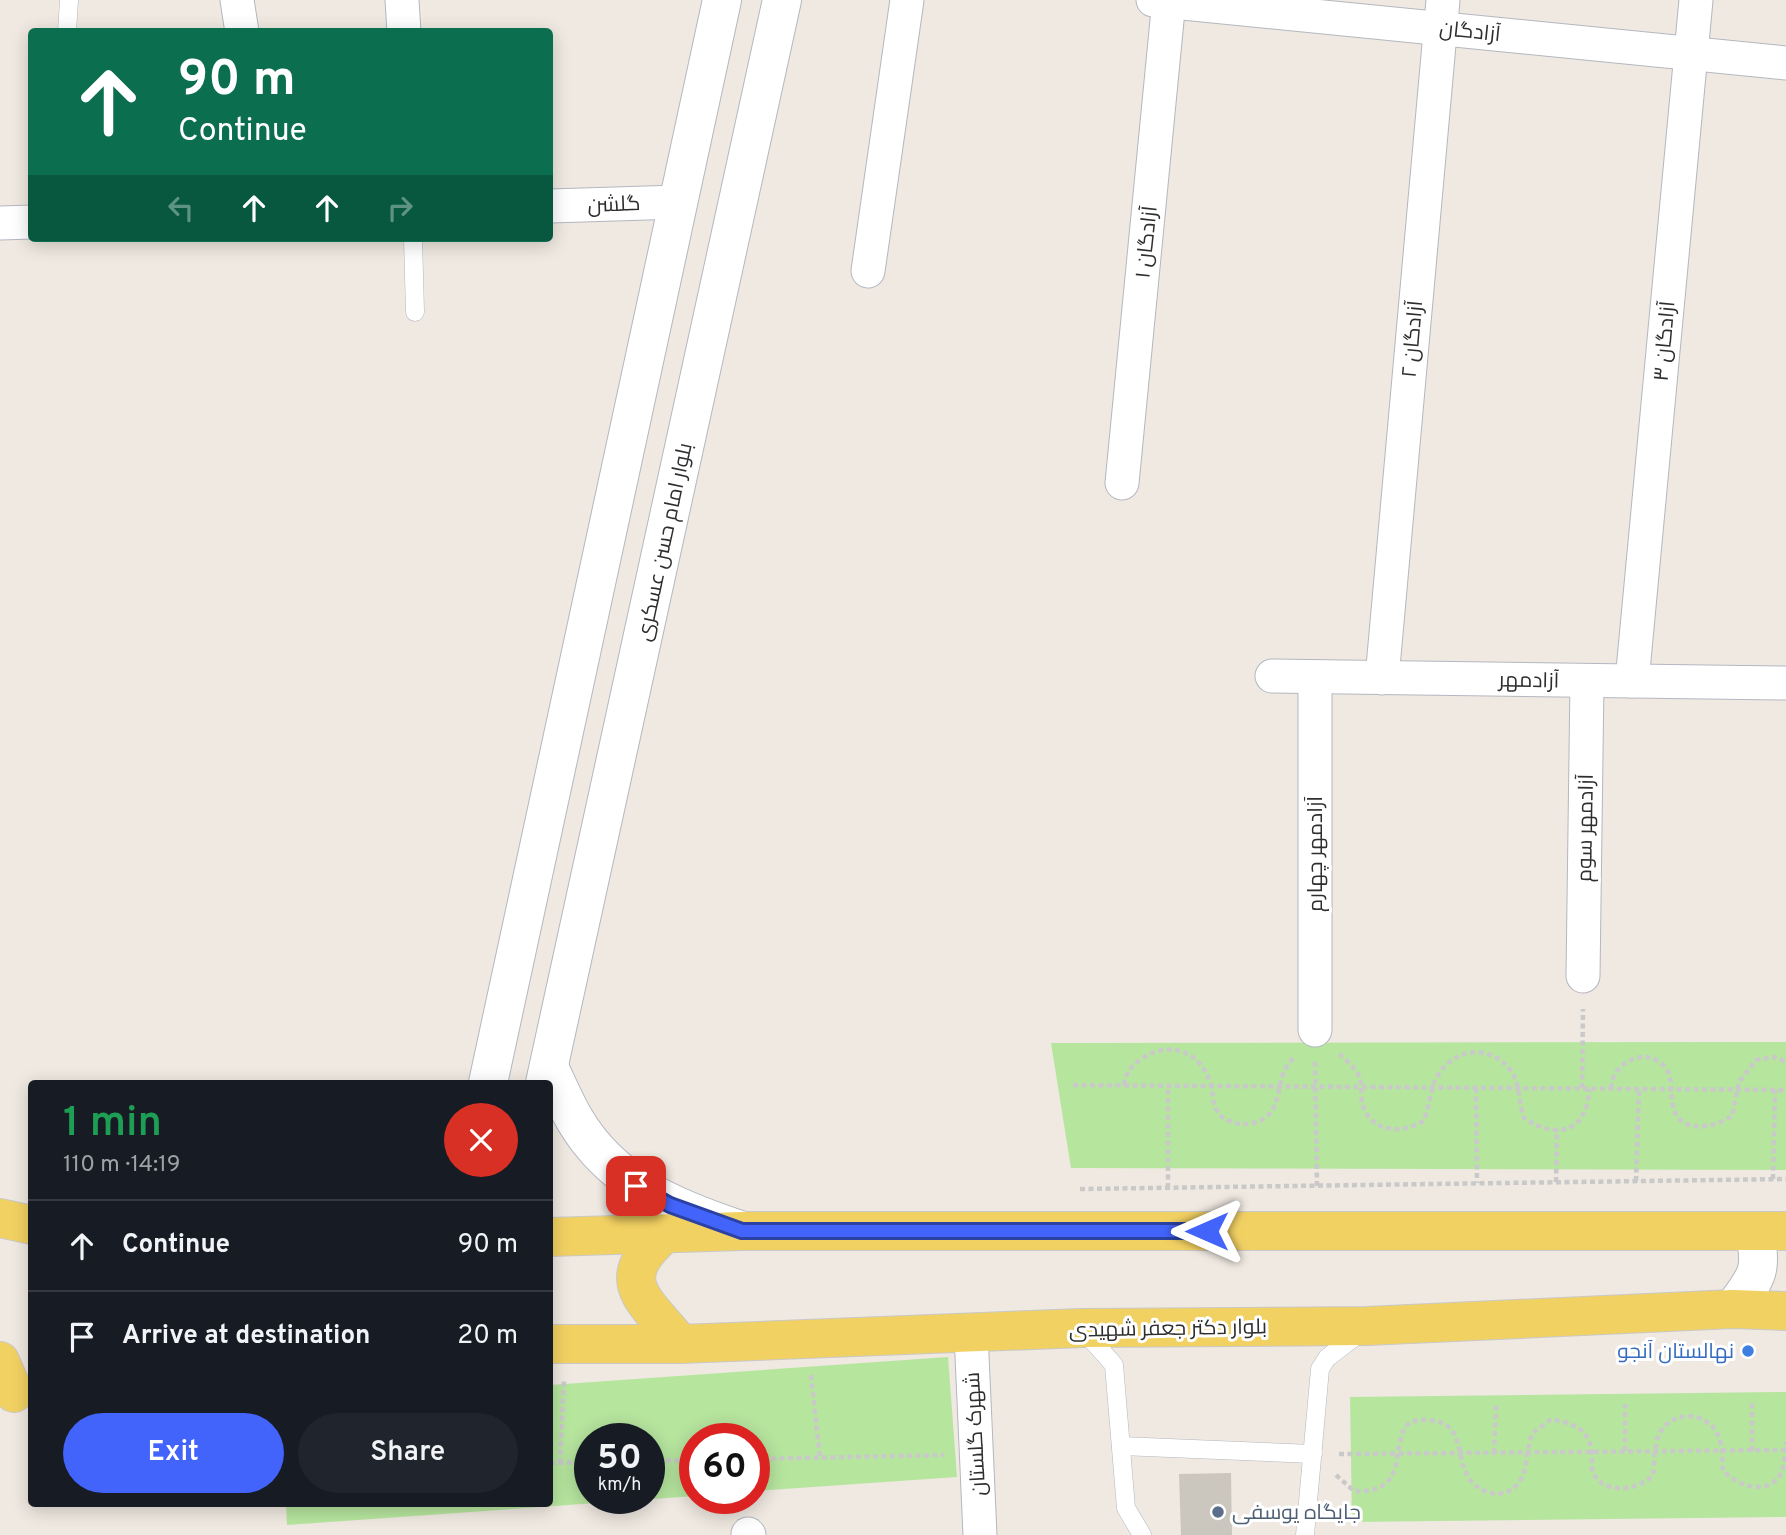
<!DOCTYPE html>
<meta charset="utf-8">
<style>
:root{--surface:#171b24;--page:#20242c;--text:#f1f3f6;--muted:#9ea1a6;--line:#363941;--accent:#4264fb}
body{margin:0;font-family:Overpass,Cairo,sans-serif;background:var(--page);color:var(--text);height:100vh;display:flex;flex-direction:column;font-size:26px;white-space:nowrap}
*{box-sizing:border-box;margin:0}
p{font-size:23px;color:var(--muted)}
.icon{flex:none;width:38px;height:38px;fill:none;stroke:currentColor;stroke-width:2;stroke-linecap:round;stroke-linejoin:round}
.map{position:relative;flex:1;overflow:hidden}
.side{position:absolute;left:28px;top:1080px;width:525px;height:427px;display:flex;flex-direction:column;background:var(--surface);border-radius:7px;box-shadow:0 4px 18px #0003}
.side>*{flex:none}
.hud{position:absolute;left:28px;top:28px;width:525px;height:214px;border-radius:7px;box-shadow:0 4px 18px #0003;background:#0b6e4f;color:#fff;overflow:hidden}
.speed{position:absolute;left:574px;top:1423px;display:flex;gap:14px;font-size:35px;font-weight:700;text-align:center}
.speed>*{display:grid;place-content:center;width:91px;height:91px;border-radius:50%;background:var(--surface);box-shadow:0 4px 18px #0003;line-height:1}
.speed small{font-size:18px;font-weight:400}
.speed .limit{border:10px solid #d22;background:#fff;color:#111}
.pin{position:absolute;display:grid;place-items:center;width:60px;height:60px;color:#fff;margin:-30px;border-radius:14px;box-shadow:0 4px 10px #0006}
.me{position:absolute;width:77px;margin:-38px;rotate:270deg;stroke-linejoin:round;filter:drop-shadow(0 0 5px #0008)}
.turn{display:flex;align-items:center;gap:24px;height:147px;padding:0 35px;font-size:32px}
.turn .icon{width:91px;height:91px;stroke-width:2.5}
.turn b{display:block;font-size:49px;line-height:60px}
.lanes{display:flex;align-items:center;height:66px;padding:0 35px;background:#0003;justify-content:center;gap:35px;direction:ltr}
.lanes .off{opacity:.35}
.round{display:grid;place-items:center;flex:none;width:74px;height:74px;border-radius:37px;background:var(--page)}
.head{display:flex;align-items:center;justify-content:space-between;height:119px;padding:0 35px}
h1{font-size:42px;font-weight:600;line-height:52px;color:#1e9e55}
.action{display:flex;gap:14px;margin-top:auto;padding:14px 35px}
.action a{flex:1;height:80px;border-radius:42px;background:var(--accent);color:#fff;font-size:28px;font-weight:600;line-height:80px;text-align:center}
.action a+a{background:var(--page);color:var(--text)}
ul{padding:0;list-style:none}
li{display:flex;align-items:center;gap:21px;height:91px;padding:0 35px;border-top:2px solid var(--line)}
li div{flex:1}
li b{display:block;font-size:26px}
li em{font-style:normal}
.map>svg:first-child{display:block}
.green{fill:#b6e59e;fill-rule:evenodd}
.building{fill:#cbc7bf}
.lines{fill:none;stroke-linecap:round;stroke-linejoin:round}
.lane-casing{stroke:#b4b7c1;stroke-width:19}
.street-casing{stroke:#b4b7c1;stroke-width:35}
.secondary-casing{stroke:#b4b7c1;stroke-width:40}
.primary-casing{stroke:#c9c9c9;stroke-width:40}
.path{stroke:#c9c9c9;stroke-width:4.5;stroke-dasharray:5 3.5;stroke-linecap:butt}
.lane{stroke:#fff;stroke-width:18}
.street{stroke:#fff;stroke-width:33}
.secondary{stroke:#fff;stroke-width:38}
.primary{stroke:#f2d163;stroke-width:38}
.route-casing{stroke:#2b41a3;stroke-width:18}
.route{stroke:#4264fb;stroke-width:12}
.shop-dot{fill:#3f7fe0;stroke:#fff;stroke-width:2.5}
.service-dot{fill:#5c6f8a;stroke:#fff;stroke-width:2.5}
.labels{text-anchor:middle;stroke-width:6;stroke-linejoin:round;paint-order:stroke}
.street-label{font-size:21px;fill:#2e2e2e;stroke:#fff}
.shop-label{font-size:21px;fill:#366cbe;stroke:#fff;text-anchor:end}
.service-label{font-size:21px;fill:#4e5e75;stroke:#fff;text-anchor:start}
</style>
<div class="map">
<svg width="1786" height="1535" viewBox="0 0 1786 1535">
<rect width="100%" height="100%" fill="#efe9e1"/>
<g class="green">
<polygon points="1786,1042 1786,1170 1071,1168 1051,1043"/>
<path d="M948 1357 957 1477 754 1491V1438H695V1496L287 1525 286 1503H550V1385ZM590 1438H649V1498H590Z"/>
<polygon points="1786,1392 1786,1517 1352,1522 1350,1397"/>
</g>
<polygon class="building" points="1231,1473 1232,1535 1181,1535 1179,1474"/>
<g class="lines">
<g class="lane-casing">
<g id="lane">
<polyline points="67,32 69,0"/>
<polyline points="413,238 415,312"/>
<polyline points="1084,1331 1114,1365 1126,1508 1142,1535"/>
<polyline points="1121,1446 1313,1454"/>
<polyline points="1305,1535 1320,1369 1327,1358 1362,1331"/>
</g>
</g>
<g class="street-casing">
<g id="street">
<polyline points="237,0 242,32"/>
<polyline points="402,0 404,32"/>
<polyline points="1153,0 1786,63"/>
<polyline points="550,206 679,202"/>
<polyline points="0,223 32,222"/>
<polyline points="868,271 907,0"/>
<polyline points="1122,483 1169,0"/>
<polyline points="1272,676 1786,683"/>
<polyline points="1315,677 1315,1030"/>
<polyline points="1382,678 1443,0"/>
<polyline points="1632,681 1696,0"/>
<polyline points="1583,976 1587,681"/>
<polyline points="971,1333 980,1535"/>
<polyline points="748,1534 749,1535"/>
</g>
</g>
<g class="secondary-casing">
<g id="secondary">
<path d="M549 1067C557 1084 565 1103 575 1120 612 1183 674 1208 740 1230"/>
<polyline points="488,1083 722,0"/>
<polyline points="545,1083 782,0"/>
<path d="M1733 1309C1756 1278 1764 1271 1754 1231"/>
</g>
</g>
<g class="primary-casing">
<g id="primary">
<polyline points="0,1218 32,1225"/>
<path d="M664 1234C610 1282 645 1299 680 1344"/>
<polyline points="550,1237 742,1231 1786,1231"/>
<polyline points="550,1344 680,1344 1082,1328 1367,1326 1733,1309 1786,1311"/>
<polyline points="0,1361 14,1393"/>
</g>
</g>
<g class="path">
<path d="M1339 1054C1347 1061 1357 1069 1360 1079 1363 1087 1360 1098 1363 1106 1372 1133 1403 1134 1423 1121 1431 1106 1429 1088 1438 1075 1455 1047 1492 1044 1511 1071 1520 1083 1519 1104 1524 1118 1557 1141 1588 1131 1589 1089"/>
<polyline points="1315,1062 1317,1186"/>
<polyline points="1073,1085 1786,1090"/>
<path d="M1124 1085C1126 1073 1131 1066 1141 1059 1169 1039 1203 1052 1211 1086 1214 1098 1212 1107 1221 1116 1230 1124 1245 1126 1257 1122 1288 1110 1270 1078 1295 1057"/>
<polyline points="1476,1088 1477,1183"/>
<polyline points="1582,1088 1583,1009"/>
<path d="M1611 1088C1612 1064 1643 1046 1663 1065 1675 1077 1669 1092 1673 1106 1679 1135 1715 1128 1732 1116L1739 1082 1756 1060 1774 1057 1786 1062"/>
<polyline points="1773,1179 1775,1090"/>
<polyline points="1636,1181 1639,1089"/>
<polyline points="1556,1182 1557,1130"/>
<polyline points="1168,1188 1168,1086"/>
<polyline points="1080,1189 1786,1179"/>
<polyline points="811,1375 820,1458"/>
<polyline points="1625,1451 1625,1404"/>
<polyline points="1752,1451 1752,1400"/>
<polyline points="1494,1453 1496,1404"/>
<polyline points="1339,1454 1785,1450"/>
<polyline points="754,1459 944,1455"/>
<polyline points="649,1461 695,1460"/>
<polyline points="550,1463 590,1462"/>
<polyline points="560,1463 564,1380"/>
<path d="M1336 1475 1354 1491C1425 1495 1375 1416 1427 1420 1465 1422 1455 1453 1467 1475 1477 1493 1502 1501 1517 1485 1529 1471 1525 1449 1533 1433L1550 1420C1571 1421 1590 1429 1592 1453 1592 1459 1591 1465 1592 1470 1601 1496 1638 1491 1653 1475 1655 1462 1653 1443 1661 1431 1675 1409 1709 1412 1719 1437 1723 1447 1722 1459 1723 1470 1737 1487 1771 1497 1782 1471 1785 1462 1785 1451 1786 1442"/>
</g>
<use href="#lane" class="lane"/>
<use href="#street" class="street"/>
<use href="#secondary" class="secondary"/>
<use href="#primary" class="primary"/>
</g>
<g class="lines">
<g class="route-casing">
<polyline id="route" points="636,1186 670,1205 742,1231 1207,1231"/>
</g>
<use href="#route" class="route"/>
</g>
<circle class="shop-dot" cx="1748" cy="1351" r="7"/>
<circle class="service-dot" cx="1218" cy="1512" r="7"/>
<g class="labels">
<g class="street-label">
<text transform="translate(1470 31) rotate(6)" y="7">آزادگان</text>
<text transform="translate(614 204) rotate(-2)" y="7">گلشن</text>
<text transform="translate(1146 242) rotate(-84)" y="7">آزادگان ۱</text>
<text transform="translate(1412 339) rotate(-85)" y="7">آزادگان ۲</text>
<text transform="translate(1664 341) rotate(-85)" y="7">آزادگان ۳</text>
<text transform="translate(664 542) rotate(-78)" y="7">بلوار امام حسن عسکری</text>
<text transform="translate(1529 680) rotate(1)" y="7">آزادمهر</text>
<text transform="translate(1585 828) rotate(-89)" y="7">آزادمهر سوم</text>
<text transform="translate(1315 854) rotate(-90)" y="7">آزادمهر چهارم</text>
<text transform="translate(1168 1328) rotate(-1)" y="7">بلوار دکتر جعفر شهیدی</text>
<text transform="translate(975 1434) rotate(-93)" y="7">شهرک گلستان</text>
</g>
<g class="shop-label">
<text x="1734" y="1358">نهالستان آنجو</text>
</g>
<g class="service-label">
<text x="1232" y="1519">جایگاه یوسفی</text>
</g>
</g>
</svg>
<div class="speed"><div>50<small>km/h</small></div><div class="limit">60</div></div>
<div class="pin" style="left:636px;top:1186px;background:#d93025"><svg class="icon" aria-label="arrive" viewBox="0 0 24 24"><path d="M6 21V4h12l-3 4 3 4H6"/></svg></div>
<svg class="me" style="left:1207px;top:1231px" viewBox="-20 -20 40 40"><path d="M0-17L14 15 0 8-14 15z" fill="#4264fb" stroke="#fff" stroke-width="4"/></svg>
<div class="hud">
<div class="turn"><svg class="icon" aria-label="ahead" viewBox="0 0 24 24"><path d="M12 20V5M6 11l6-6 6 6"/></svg><div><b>90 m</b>Continue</div></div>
<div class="lanes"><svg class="icon off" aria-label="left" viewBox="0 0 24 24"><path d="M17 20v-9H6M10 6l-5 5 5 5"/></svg><svg class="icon" aria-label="ahead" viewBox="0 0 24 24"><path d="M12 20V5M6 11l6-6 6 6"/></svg><svg class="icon" aria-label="ahead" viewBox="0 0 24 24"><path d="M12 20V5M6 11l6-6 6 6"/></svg><svg class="icon off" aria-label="right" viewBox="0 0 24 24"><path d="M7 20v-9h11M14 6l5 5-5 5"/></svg></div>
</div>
<section class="side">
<div class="head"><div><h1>1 min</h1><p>110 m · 14:19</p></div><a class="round" style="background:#d93025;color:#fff"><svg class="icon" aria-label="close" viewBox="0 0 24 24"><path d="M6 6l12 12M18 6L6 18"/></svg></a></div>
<ul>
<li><svg class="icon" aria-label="ahead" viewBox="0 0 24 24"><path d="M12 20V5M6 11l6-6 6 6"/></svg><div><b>Continue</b></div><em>90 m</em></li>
<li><svg class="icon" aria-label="arrive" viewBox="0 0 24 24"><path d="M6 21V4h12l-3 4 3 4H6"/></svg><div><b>Arrive at destination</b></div><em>20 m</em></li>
</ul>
<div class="action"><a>Exit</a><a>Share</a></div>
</section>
</div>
